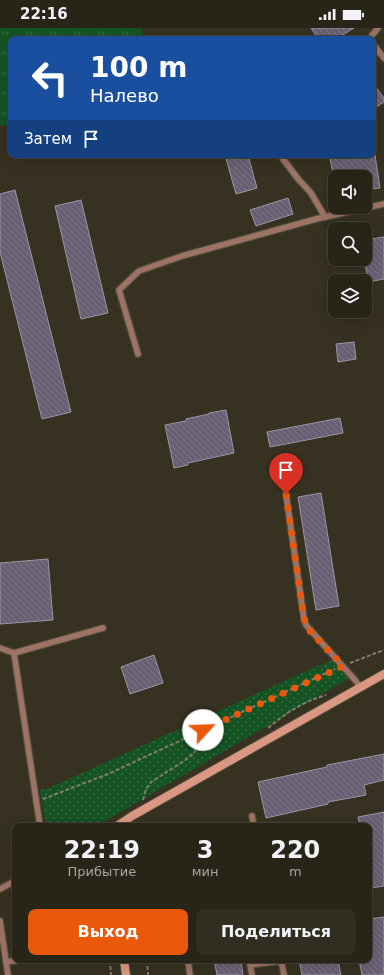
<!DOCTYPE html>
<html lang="ru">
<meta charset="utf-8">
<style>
:root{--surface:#282518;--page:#302d21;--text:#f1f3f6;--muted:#a5a5a2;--line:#444237;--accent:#ea580c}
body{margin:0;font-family:"DejaVu Sans",sans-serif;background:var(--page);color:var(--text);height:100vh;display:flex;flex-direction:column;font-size:15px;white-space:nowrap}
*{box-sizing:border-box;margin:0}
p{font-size:13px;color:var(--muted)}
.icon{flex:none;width:22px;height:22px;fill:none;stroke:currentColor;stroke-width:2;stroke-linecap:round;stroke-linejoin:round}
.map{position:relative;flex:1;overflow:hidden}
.drawer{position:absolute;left:12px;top:795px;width:360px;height:140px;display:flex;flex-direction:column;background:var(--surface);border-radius:8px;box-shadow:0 4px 16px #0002,0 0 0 1px var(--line)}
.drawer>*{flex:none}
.banner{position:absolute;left:8px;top:8px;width:368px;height:122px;border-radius:8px;box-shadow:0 4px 16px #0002,0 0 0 1px var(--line);background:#1a4fa0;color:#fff;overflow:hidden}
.tools{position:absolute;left:328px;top:142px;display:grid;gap:8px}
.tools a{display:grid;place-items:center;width:44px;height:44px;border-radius:8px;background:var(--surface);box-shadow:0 4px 16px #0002,0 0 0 1px var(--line);font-size:20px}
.pin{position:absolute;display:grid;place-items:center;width:34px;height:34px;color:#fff;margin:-41px -17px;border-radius:50% 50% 50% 0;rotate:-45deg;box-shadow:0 0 4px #0007}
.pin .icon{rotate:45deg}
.me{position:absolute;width:44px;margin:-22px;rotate:65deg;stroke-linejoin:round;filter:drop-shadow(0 0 3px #0008)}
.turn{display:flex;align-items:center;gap:14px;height:84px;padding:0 16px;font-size:18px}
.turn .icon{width:52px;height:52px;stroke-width:2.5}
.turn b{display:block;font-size:28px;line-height:34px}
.then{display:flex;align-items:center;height:38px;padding:0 16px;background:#0003;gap:8px;font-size:15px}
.eta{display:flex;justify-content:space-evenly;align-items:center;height:68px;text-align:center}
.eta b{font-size:24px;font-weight:800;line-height:28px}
.button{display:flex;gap:8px;margin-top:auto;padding:8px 16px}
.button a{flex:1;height:46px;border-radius:8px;background:var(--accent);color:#fff;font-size:16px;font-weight:800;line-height:46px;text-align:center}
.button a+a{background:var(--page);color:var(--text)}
.status{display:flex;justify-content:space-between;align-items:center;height:28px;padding:0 20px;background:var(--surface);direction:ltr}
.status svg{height:11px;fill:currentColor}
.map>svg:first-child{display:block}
.grass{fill:url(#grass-tufts)}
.park{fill:url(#park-dots)}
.building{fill:url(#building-back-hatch);stroke:#9c95a8}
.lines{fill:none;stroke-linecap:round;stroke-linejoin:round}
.lane-casing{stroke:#524d3d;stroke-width:8}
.secondary-casing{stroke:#524d3d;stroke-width:10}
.path{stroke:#817d6f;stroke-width:2;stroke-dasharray:4 2;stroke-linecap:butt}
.lane{stroke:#9d7365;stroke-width:5.5}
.secondary{stroke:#da9882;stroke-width:8}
.route{stroke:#ea580c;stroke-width:7;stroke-dasharray:0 12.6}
</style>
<div class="status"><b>22:16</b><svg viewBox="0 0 49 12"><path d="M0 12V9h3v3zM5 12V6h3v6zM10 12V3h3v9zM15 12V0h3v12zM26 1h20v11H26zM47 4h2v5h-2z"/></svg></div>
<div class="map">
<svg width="384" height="947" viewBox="0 0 384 947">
<defs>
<pattern id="grass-tufts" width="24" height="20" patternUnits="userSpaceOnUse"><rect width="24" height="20" fill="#155323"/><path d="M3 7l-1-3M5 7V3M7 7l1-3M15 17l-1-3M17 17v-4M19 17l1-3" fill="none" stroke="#376c42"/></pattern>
<pattern id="park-dots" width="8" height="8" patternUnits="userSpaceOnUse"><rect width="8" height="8" fill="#155323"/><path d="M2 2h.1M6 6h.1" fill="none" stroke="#376c42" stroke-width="1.8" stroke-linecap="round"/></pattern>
<pattern id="building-back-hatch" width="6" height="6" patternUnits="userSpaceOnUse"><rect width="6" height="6" fill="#676072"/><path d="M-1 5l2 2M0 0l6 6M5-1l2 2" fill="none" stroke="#7d7785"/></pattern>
</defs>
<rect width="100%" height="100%" fill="#363120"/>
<polygon class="grass" points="0,0 141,0 145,11 11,11 11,95 0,98"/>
<polygon class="park" points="333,632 349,650 97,798 46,798 40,762 49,760 313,640"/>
<g class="building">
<polygon points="311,0 354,0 336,11 318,11"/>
<polygon points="373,55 384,70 384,74 373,81"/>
<polygon points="225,127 248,127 257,160 236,166"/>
<polygon points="329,127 375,127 380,160 365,162 365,143 334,149"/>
<polygon points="15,162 71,384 42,391 0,224 0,166"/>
<polygon points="288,170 293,186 256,198 250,182"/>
<polygon points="81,172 108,285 81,291 55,178"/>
<polygon points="384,209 384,251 368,254 365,234 365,212"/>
<polygon points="354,314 356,331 338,334 336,316"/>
<polygon points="226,382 234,425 188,435 188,437 174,440 165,397 186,393 186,391 209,386 209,385"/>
<polygon points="340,390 343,405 270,419 267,404"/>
<polygon points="321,465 339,578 316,582 298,469"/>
<polygon points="48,531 53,592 0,596 0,535"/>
<polygon points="154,627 163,655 130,666 121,639"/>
<polygon points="384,726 384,752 364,757 366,767 328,774 328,776 266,790 258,754 327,739 327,737"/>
<polygon points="384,784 384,858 371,860 369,851 369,798 360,798 358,789"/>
<polygon points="384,889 384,947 362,947 359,932 369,932 369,891"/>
<polygon points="214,932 241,932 243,947 217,947"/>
<polygon points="299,932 338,932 341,947 302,947"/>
</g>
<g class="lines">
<g class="lane-casing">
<g id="lane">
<polyline points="369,11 378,0"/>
<polyline points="373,16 384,30"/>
<polyline points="283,131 299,152 311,165 325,189"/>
<polyline points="138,326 119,262 139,243 182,228 316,191 384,176"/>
<polyline points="286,466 304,591 306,597 355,652 360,659"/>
<polyline points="0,620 14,625 40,798"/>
<polyline points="14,625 103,600"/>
<polyline points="252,788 254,798"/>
<polyline points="0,861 15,853"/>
<polyline points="0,893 8,947"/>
<polyline points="188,932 190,947"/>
<polyline points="281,932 284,947"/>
<polyline points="6,934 19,932"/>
<polyline points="252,947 250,937 281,933"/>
</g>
</g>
<g class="secondary-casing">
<g id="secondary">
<polyline points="117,798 132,788 384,646"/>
<polyline points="124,932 126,947"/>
</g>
</g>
<g class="path">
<polyline points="350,635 384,622"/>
<path d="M268 700C286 685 302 674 326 667"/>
<polyline points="43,771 108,746 335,641"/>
<polyline points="143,772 146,761 151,754 184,733 193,726 215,698"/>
<polyline points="110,932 111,947"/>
<polyline points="147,932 148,947"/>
</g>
<use href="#lane" class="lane"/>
<use href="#secondary" class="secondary"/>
</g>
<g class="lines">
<polyline class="route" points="203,702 343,638 310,603 304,591 286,466"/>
</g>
</svg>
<div class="tools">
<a><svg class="icon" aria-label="sound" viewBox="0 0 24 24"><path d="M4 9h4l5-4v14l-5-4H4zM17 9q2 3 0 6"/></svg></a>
<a><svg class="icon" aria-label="search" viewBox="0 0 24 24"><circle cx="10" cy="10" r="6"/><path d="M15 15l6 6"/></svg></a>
<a><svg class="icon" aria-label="layers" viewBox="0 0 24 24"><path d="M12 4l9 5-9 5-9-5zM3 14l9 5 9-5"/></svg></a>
</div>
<div class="pin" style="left:286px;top:466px;background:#d93025"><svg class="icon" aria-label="arrive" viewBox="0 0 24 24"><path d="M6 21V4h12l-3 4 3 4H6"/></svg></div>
<svg class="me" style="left:203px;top:702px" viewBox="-20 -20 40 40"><circle r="19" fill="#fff"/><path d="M0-13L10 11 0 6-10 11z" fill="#ea580c"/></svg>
<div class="banner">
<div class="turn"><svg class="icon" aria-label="left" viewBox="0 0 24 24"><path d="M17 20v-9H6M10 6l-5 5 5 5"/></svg><div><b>100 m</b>Налево</div></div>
<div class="then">Затем<svg class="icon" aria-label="arrive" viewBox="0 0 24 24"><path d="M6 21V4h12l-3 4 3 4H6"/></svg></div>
</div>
<section class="drawer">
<div class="eta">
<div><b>22:19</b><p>Прибытие</p></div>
<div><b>3</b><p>мин</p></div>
<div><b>220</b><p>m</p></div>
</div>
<div class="button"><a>Выход</a><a>Поделиться</a></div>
</section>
</div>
